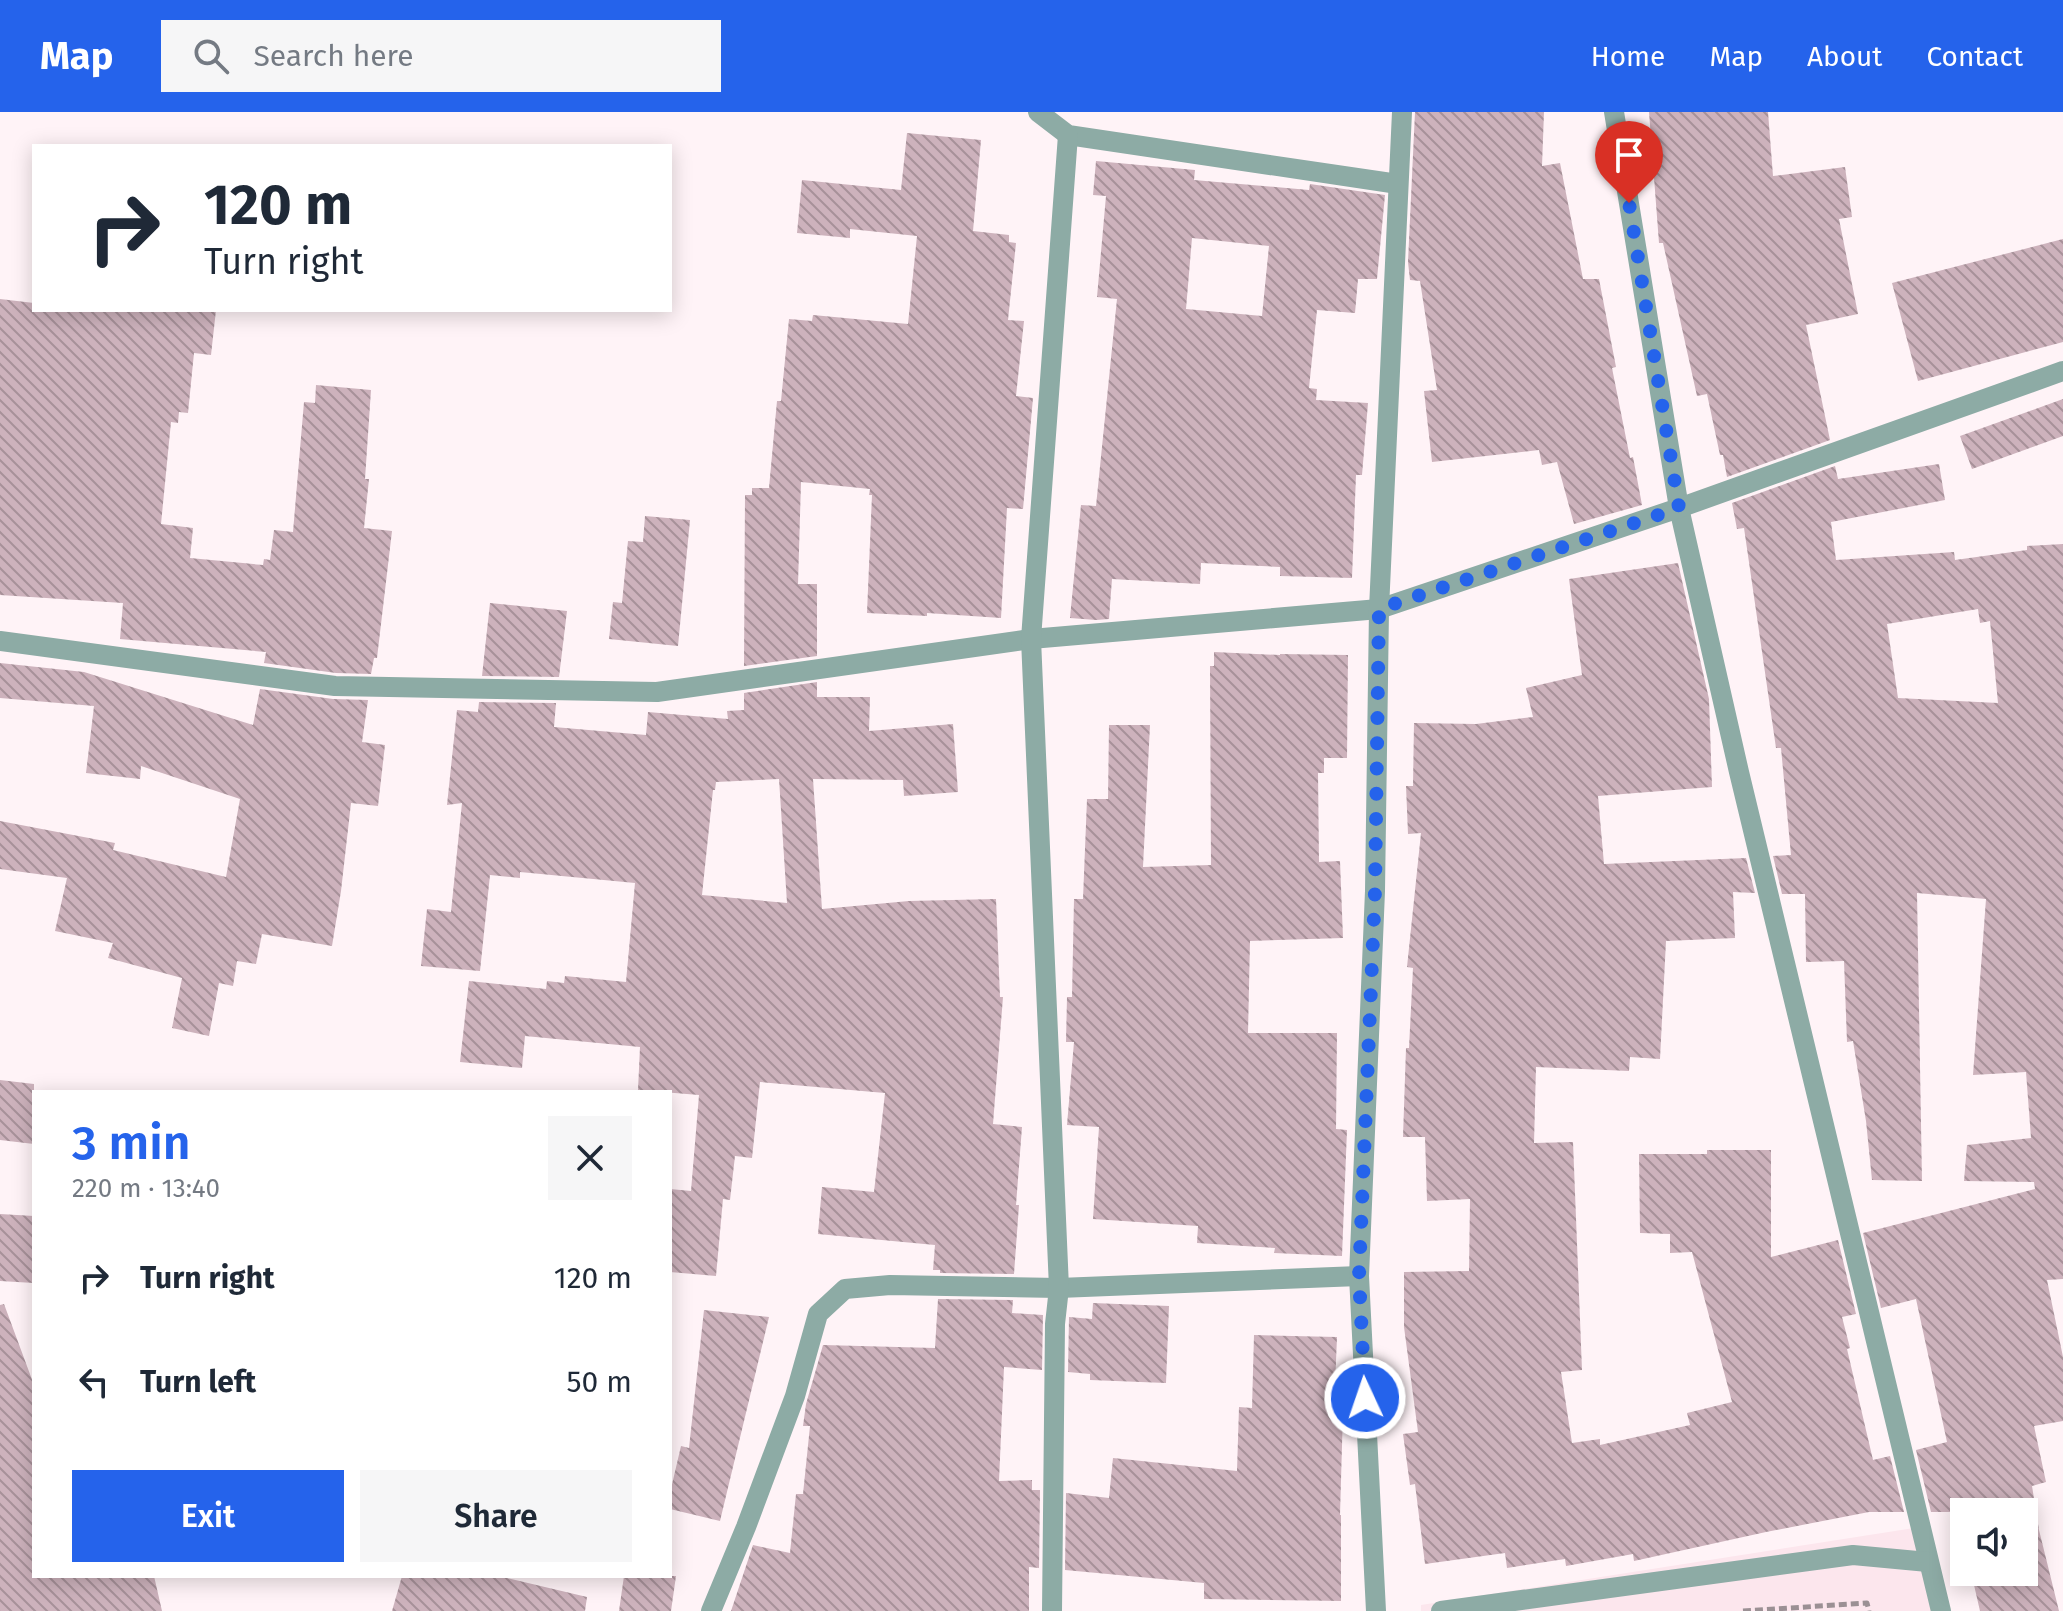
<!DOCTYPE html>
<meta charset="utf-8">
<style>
:root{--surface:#fff;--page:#f6f6f7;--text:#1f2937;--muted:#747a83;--accent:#2563eb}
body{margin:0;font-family:"Fira Sans",sans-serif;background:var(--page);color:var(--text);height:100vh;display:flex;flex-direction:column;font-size:30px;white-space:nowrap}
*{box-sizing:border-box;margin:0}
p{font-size:26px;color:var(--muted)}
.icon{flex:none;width:44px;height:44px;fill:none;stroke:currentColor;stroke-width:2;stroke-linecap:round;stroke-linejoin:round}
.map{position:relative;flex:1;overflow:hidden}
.panel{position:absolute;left:32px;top:978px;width:640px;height:488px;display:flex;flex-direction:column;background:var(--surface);border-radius:0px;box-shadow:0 4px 20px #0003}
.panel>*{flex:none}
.top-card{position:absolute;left:32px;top:32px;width:640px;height:168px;border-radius:0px;box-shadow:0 4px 20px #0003;background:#fff;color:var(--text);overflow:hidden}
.fabs{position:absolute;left:1950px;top:1386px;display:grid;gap:16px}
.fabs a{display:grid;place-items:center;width:88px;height:88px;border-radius:0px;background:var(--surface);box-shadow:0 4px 20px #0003;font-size:40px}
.pin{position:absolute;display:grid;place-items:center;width:68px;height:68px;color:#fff;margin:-82px -34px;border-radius:50% 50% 50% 0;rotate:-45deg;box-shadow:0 0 8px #0007}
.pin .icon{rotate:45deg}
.me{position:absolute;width:88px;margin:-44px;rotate:357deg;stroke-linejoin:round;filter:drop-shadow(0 0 6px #0008)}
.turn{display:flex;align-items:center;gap:28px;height:168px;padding:0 40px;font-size:36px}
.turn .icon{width:104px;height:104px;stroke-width:2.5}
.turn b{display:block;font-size:56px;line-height:68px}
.round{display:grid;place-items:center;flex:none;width:84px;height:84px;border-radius:0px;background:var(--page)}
.summary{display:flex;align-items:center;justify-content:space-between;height:136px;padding:0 40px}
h1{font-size:48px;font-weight:600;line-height:60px;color:var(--accent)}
.primary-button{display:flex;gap:16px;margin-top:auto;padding:16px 40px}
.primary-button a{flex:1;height:92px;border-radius:0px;background:var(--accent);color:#fff;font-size:32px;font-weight:600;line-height:92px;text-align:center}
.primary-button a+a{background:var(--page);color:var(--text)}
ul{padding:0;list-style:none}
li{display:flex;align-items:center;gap:24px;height:104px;padding:0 40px}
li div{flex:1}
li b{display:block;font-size:30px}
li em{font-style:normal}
header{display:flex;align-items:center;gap:48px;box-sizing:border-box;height:112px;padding:0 40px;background:var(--accent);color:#fff}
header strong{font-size:38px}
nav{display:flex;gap:44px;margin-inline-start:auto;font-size:28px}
.search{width:560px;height:72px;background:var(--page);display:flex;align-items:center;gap:20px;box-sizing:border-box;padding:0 28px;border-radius:0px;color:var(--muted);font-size:30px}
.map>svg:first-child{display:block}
.built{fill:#fce6ed}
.building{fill:url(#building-back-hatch);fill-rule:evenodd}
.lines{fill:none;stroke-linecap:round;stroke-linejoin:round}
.path{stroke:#9b9094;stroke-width:5;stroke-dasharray:8 4;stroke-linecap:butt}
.minor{stroke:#8daba5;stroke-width:20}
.route{stroke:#2563eb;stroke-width:14;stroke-dasharray:0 25.2}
</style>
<header>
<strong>Map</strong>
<div class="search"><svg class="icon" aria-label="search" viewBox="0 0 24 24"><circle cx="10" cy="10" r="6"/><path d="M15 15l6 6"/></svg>Search here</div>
<nav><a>Home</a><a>Map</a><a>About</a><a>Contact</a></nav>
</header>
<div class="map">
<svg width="2063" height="1499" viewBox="0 0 2063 1499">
<defs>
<pattern id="building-back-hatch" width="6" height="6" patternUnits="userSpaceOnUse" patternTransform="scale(2)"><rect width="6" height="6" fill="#cdb2bc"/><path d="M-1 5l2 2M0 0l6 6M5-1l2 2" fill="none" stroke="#a79199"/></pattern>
</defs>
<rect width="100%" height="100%" fill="#fff3f7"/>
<polygon class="built" points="1914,1416 1932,1499 1421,1499 1421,1493"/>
<g class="building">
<polygon points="1415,0 1544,0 1542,54 1560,51 1583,167 1599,167 1616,255 1612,256 1630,346 1633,345 1642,393 1574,412 1557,350 1542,353 1539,338 1432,350 1424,279 1437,278 1420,169 1410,168 1408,150"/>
<polygon points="1649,0 1768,0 1773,64 1845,55 1852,105 1839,107 1858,202 1806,213 1830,328 1727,365 1723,343 1720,343 1707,282 1697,284 1663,131 1659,131"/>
<polygon points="907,21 981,28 973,119 1009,123 1009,130 1016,131 1008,208 1024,209 1016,284 1033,286 1023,397 1007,396 1001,506 927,501 927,504 867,501 872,383 869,383 870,377 801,370 798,472 817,472 817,544 744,554 745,383 752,383 752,376 769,376 777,289 781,289 789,207 812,209 813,203 908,212 917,124 850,117 850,126 797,121 802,68 901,78"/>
<path d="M1096 49 1195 58 1194 68 1309 78 1310 72 1385 83 1377 167H1358L1355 201 1317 198 1309 276 1317 277 1316 288 1368 291 1362 363H1356L1352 466 1280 464V455L1201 451 1200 472 1112 467 1109 507 1096 508 1070 506 1081 393 1096 394 1117 187 1097 185 1106 84 1093 83ZM1192 126 1269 134 1262 204 1186 197Z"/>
<polygon points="2063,127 2063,230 1918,269 1892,171"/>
<polygon points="0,187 34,191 34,198 216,198 211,243 194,241 188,301 179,300 178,311 171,310 161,412 193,416 190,446 263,453 264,447 270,448 274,418 293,420 304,290 315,291 316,273 371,278 365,367 369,367 364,416 392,419 377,546 374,546 371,562 336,561 264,551 266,540 120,527 123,491 0,483"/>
<polygon points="2063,287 2063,324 1972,357 1960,324"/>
<path d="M1939 352 1945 388 1831 410 1836 448 1954 440 1955 448 2027 438V434L2063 432V1167L2047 1168 2063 1245V1309L2034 1314 2046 1370 2032 1374 2039 1418 2059 1499H1980L1971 1460H2024V1400H1964V1433L1956 1400H1931L1916 1338 1947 1330 1916 1187 1881 1196 1863 1121 2035 1077 2034 1070 1964 1069 1967 1033 2031 1026 2026 960 1973 963 1986 787 1917 781 1922 1069 1872 1068 1866 1009 1853 929 1847 930 1844 849 1806 850 1805 782H1782L1773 744 1791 743 1781 636H1776L1744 416 1737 417 1732 391 1835 354 1838 367ZM1978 497 1980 511 1990 509 1998 591 1898 586 1887 512Z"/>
<polygon points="645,404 690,408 678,534 609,527 613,490 622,491 628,429 643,430"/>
<polygon points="1678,451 1709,587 1712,675 1598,684 1604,752 1746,746 1755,781 1733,780 1735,826 1666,829 1660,947 1630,945 1629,959 1536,955 1534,1031 1573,1030 1582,1258 1561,1260 1572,1331 1600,1327 1600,1333 1690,1313 1687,1301 1732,1290 1692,1140 1670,1141 1670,1122 1640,1121 1639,1042 1707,1042 1707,1038 1771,1038 1771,1145 1838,1128 1856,1202 1842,1205 1850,1236 1847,1237 1873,1348 1890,1344 1904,1400 1869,1400 1766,1420 1634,1449 1633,1442 1566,1454 1565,1447 1507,1456 1505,1441 1425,1452 1415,1372 1410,1373 1403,1322 1418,1320 1404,1215 1404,1160 1469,1159 1470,1087 1427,1089 1425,1025 1403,1025 1406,936 1409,936 1413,856 1407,855 1421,721 1408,722 1406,674 1413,674 1414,611 1476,612 1533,605 1526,576 1582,563 1569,467"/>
<polygon points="490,491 567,499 559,565 482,564"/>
<polygon points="1214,540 1280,543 1280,542 1348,543 1347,646 1324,646 1324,661 1318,661 1319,750 1340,749 1343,826 1250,829 1248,921 1337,921 1336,1017 1347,1018 1342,1144 1274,1141 1275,1136 1197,1131 1198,1114 1093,1107 1099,1015 1067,1013 1074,930 1066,930 1067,885 1072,885 1074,787 1083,787 1087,687 1108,687 1109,613 1150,613 1143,755 1211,753 1210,554 1214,554"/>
<polygon points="0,551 84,560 253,613 260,577 333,587 368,588 362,630 385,633 378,694 351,691 341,779 332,834 262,822 256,852 237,849 233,874 219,871 209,924 172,916 182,866 108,846 113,831 55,819 67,766 0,757 0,709 115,731 113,738 226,765 240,687 141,654 140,667 86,661 94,594 0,586"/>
<path d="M817 570V585H870L869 619 953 612 958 680 904 684 903 668 813 667 822 797 909 789 996 787 1000 885H1003L993 1012 1022 1015 1016 1093H1019L1014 1162 940 1161V1158H933L935 1133 818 1122 822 1075 874 1080 885 981 760 970 752 1046 735 1044 730 1088 723 1087 716 1164 670 1160V1077L691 1079 699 983 638 978 640 935 525 924 522 956 460 950 469 869 546 877 547 869 564 871 565 864 626 870 635 771 520 760V766L490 763 480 859 421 854 427 797 451 800 462 691 447 693 457 598 478 600 479 590 556 591 554 615 646 623 648 600 728 607 727 599 744 598V581ZM779 667 787 791 702 783 713 678H715L716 670Z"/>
<polygon points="0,968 34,972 34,1032 0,1028"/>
<polygon points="0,1102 34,1104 34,1171 0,1169"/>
<polygon points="938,1187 1013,1188 1012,1201 1043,1203 1042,1258 1004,1255 999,1369 1032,1368 1032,1378 1040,1378 1039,1456 1029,1455 1029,1499 731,1499 753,1433 790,1441 796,1382 803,1382 810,1314 803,1314 806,1292 823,1233 935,1236"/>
<polygon points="1093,1191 1169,1194 1166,1271 1090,1268 1090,1262 1068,1260 1069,1205 1092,1207"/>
<polygon points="4,1192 34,1273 34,1464 154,1464 162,1499 0,1499 0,1193"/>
<polygon points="704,1198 769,1205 720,1409 670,1397 670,1381 681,1334 689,1336"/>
<polygon points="1254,1223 1337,1225 1334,1298 1343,1299 1340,1403 1341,1403 1341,1489 1204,1487 1204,1471 1065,1458 1066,1381 1109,1386 1113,1346 1237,1359 1239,1295 1252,1296"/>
<polygon points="402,1464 498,1464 587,1485 585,1499 392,1499"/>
<polygon points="624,1464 676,1464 671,1499 619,1499"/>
</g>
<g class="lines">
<polyline class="path" points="1743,1499 1867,1491 1869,1499"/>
<g class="minor">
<polyline points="1038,0 1068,23 1398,72"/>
<polyline points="1614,0 1679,396 1739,660 1941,1499"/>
<polyline points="0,529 335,574 657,580 1031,527 1379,497 1679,396 2063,259"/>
<polyline points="711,1499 746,1415 795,1284 818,1202 845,1177 890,1173 1059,1176 1359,1164"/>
<polyline points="1052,1499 1055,1212 1059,1176 1031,527 1068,23"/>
<polyline points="1376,1499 1359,1164 1375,779 1379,497 1402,0"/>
<polyline points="1441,1499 1853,1443 1928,1450"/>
</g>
</g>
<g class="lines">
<polyline class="route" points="1365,1286 1359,1164 1375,779 1379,497 1679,396 1629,91"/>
</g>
</svg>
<div class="fabs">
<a><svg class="icon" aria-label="sound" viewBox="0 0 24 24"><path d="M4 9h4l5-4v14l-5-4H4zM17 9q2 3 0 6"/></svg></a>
</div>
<div class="pin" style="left:1629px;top:91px;background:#d93025"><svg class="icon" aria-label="arrive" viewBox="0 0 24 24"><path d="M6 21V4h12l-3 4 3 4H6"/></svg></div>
<svg class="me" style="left:1365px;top:1286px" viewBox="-20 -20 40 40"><circle r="17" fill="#2563eb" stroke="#fff" stroke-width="3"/><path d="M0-11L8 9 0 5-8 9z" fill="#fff"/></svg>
<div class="top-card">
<div class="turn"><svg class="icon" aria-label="right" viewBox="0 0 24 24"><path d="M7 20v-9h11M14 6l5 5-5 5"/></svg><div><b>120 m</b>Turn right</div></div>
</div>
<section class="panel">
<div class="summary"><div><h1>3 min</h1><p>220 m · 13:40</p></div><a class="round"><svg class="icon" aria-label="close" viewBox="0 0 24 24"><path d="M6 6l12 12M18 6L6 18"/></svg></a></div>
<ul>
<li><svg class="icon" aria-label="right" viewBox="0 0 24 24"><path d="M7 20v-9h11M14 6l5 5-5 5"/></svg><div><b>Turn right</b></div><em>120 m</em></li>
<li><svg class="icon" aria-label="left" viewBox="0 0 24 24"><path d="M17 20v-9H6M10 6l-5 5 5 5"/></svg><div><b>Turn left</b></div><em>50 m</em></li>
</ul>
<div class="primary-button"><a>Exit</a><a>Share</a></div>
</section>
</div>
